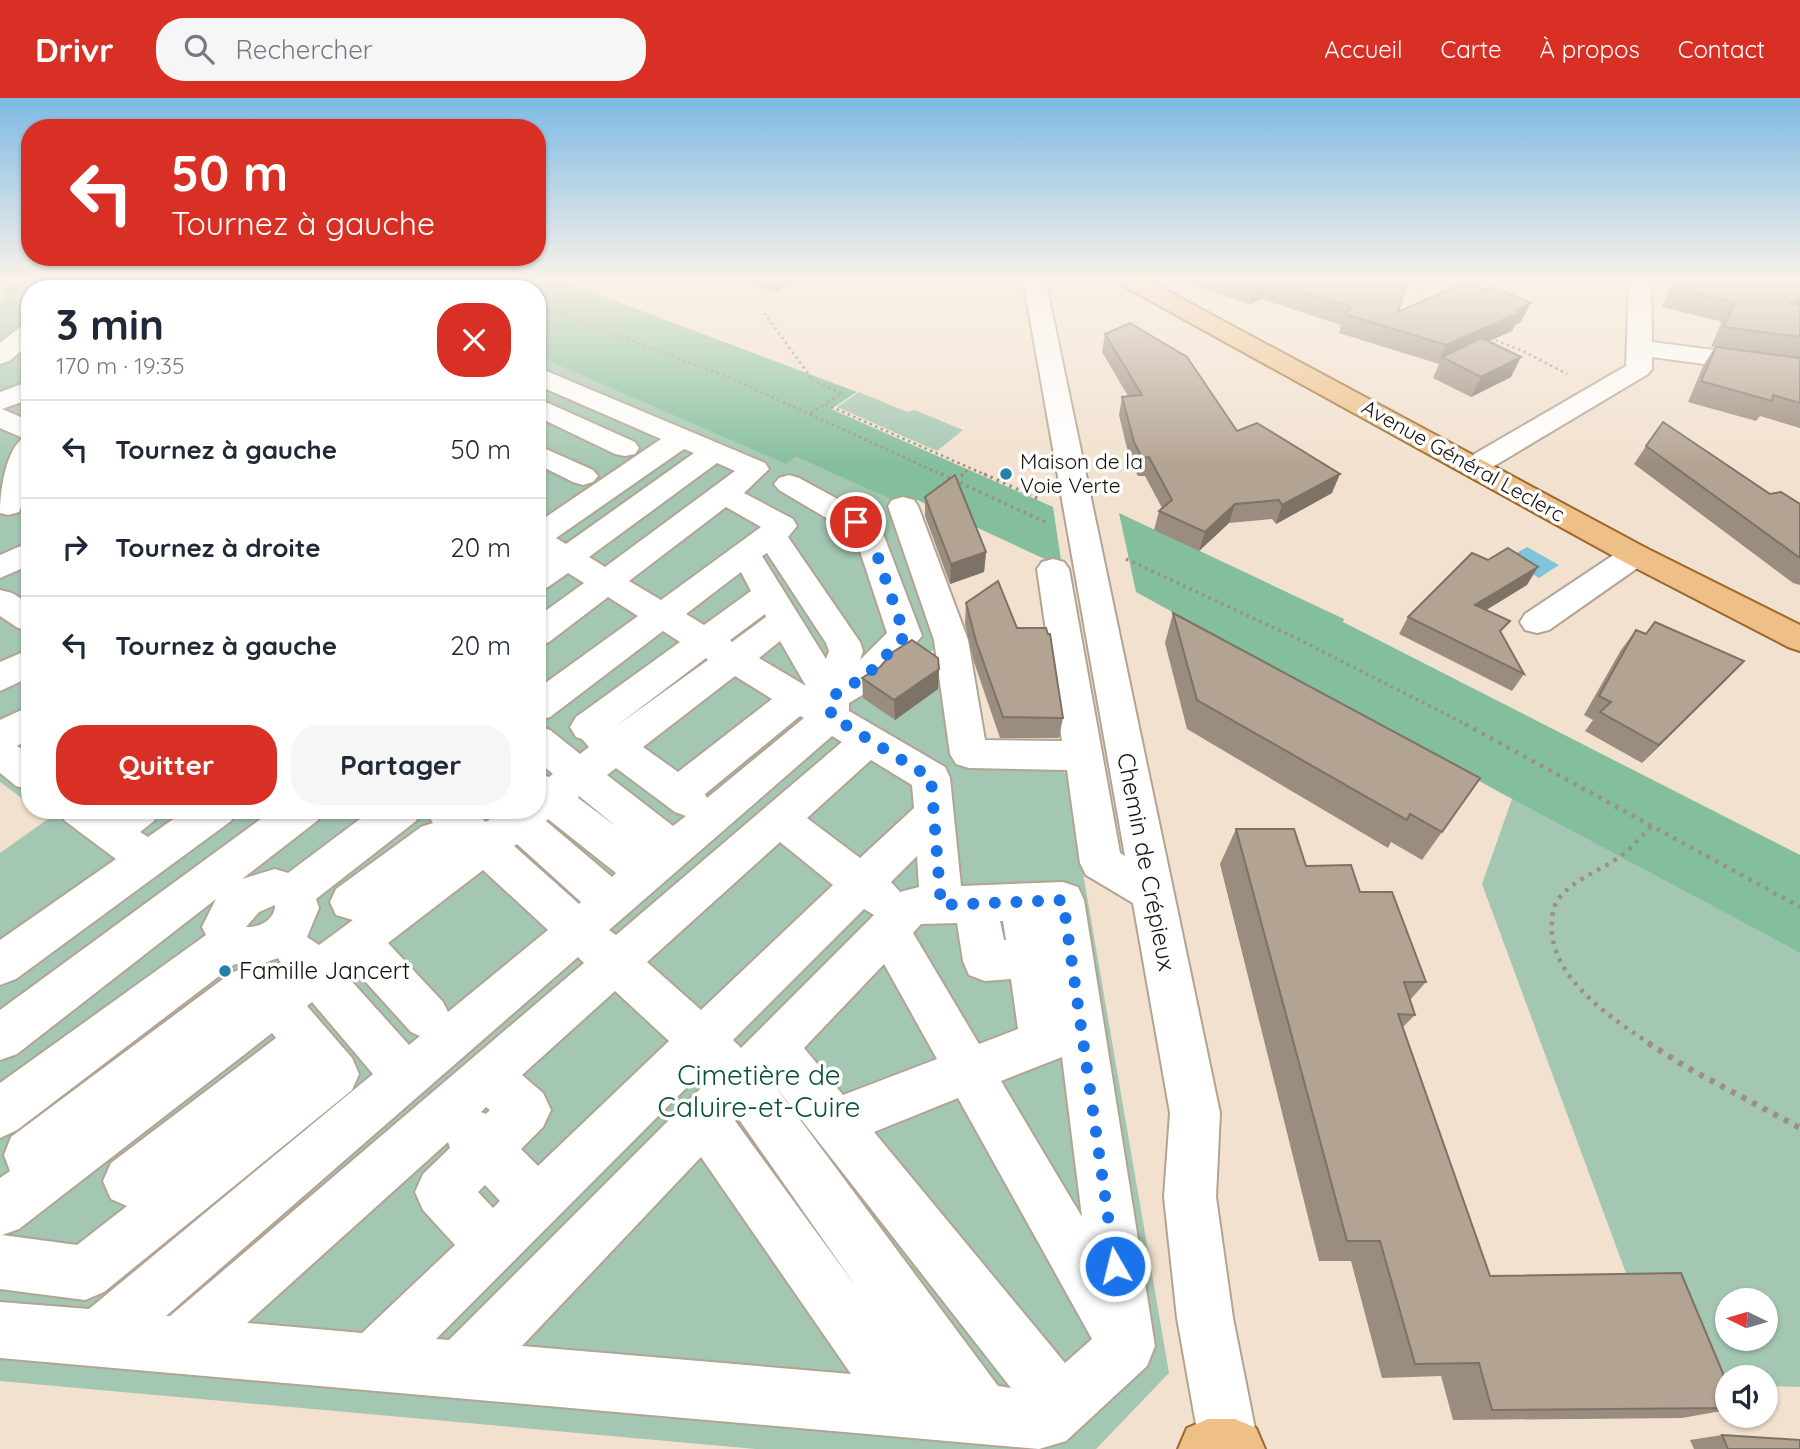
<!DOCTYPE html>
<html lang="fr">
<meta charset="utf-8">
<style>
:root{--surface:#fff;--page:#f6f6f7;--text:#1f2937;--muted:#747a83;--line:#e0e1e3;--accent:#d93025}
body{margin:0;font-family:Quicksand,sans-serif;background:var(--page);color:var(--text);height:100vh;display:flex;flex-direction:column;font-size:26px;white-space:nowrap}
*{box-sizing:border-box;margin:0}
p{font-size:23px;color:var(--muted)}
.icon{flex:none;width:38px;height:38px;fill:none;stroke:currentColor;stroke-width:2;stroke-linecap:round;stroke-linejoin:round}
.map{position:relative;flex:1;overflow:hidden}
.side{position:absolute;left:21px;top:182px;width:525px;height:539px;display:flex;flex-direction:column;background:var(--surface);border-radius:28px;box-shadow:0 2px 5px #0004}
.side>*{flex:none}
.top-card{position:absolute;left:21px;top:21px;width:525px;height:147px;border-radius:28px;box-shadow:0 2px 5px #0004;background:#d93025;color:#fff;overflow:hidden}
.needle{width:46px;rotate:275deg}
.tools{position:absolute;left:1715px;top:1190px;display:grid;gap:14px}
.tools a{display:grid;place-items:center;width:63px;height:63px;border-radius:50%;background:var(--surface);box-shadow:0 2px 5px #0004;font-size:35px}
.pin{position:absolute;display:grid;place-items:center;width:60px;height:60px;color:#fff;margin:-30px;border:4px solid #fff;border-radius:50%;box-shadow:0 2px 7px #0007}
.me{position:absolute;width:77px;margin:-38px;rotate:352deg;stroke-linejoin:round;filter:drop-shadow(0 0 5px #0008)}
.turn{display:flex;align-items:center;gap:24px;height:147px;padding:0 35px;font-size:32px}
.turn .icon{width:91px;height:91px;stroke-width:2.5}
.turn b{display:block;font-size:49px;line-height:60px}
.round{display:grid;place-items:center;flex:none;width:74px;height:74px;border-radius:28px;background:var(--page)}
.head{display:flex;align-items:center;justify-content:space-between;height:119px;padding:0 35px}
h1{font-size:42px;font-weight:700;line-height:52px}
.action{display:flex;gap:14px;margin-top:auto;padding:14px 35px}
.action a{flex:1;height:80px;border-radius:28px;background:var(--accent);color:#fff;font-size:28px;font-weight:700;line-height:80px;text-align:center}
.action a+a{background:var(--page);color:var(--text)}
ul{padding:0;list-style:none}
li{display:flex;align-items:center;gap:21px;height:98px;padding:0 35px;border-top:2px solid var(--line)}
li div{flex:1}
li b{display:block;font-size:26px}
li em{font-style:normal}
header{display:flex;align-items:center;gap:42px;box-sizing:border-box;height:98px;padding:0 35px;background:var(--accent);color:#fff}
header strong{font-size:33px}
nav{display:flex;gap:38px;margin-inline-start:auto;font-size:24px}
.search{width:490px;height:63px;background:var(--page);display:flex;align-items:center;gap:18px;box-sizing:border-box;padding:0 24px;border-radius:28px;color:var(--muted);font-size:26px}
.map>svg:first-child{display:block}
.green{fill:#a3c7b2;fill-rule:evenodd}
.forest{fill:#83be9d}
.water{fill:#7ec4db}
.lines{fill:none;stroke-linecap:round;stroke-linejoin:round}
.minor-casing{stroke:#b3a392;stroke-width:4}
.major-casing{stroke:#9c682a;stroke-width:4}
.path-far3{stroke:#9d9083;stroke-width:2.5;stroke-dasharray:2.5 3.5;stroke-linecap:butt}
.path-far2{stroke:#9d9083;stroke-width:3.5;stroke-dasharray:2.5 4.5;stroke-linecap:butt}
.path-far1{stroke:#9d9083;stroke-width:4.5;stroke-dasharray:3.5 6;stroke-linecap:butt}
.path{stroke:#9d9083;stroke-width:6;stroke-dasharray:5 7;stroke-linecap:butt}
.minor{fill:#fff;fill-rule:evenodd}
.major{fill:#eec088;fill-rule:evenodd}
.wall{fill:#9a8c7e}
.shaded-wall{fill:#7d7266}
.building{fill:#b3a392;stroke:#7d7266;stroke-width:2}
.route{stroke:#1a73e8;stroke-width:12;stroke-dasharray:0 21.6}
.poi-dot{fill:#2281ad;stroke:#fff;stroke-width:2.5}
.labels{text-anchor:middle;stroke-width:7;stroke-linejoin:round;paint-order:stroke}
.far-street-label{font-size:21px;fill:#19130d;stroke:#fff}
.far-poi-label{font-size:21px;fill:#19130d;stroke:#fff;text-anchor:start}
.street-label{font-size:24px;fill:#19130d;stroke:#fff}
.poi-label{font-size:24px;fill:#19130d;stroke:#fff;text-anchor:start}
.near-park-label{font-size:28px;fill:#075334;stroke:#fff}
</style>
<header>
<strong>Drivr</strong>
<div class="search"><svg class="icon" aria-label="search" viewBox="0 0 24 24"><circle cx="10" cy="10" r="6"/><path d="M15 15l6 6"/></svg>Rechercher</div>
<nav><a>Accueil</a><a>Carte</a><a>À propos</a><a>Contact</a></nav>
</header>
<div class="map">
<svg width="1800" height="1351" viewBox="0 0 1800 1351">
<rect width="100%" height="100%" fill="#f2e1cf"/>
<g class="green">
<polygon points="12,181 367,181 392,191 30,191 30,706 0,684 0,207"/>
<polygon points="537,258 785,365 796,359 892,402 929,507 939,549 914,563 936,582 941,591 956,667 1053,666 1066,676 1169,1275 1096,1351 756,1351 0,1283 0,755 48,721 38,712 537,712"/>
<polygon points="859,294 907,314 915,312 963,332 937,353 837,309"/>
<path d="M1512 701 1800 855V1289L1766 1288V1279H1727V1285L1633 1194 1482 786ZM1727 1202H1766V1241H1727Z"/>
</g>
<g class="forest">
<polygon points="367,181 557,181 857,294 831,311 1053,409 1062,469 913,400 892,402 796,359 786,366 537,258 537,191 392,191"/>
<polygon points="1119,415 1344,521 1343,524 1800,757 1800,855 1512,701 1136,494"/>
</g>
<polygon class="water" points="1527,449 1559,467 1539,480 1507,461"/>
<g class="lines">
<g class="minor-casing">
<g id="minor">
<path d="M128 181H164C153 196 123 191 107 191L110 186Z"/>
<path d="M266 181H296C286 195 266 191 251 191L254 186Z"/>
<polygon points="322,181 349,181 361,191 333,191"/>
<polygon points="1023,181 1045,181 1220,1015 1216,1099 1233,1220 1259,1351 1200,1349 1177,1220 1164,1099 1170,1015 1133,805 1086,777 1080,765 1067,672 969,670 956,666 950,656 934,542 888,408 892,402 903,399 914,402 918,408 968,542 985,642 1062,643 1037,471 1042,464 1053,461 1064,464 1069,471 1120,755 1125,758"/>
<polygon points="1629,181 1651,181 1652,244 1800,263 1800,279 1652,259 1652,271 1648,276 1484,374 1474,377 1464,374 1460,368 1464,362 1626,268"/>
<polygon points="30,226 30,246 9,263 0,266 0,245 21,228"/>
<path d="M537 269 765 365 769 371 744 395 793 421 797 428 788 439 860 544 863 553 860 562 887 535 858 447 845 431 779 392 774 386 779 380 789 377 799 380 867 417 884 438 922 538 879 587 849 605V613L945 669 950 680 961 788 1063 784 1078 789 1084 802 1155 1248 1147 1268 1066 1343 1039 1351 0 1260V1204L89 1211 373 976 312 904 307 908 352 960 359 976 352 992 104 1194 85 1202 0 1191V1080L10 1073 4 1057 11 1039 231 875 247 869 263 875 267 884 285 872 278 860 256 868 235 866 17 1032 0 1040V985L206 837 202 829 216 801 17 956 0 962V912L273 712H323L317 723 242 781 275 771 288 775 372 712H422L416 723 316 801 319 810 307 839 319 847 353 822 336 817 330 804 336 791 421 729 433 725 425 712H472L486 724 490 721 485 712H537V675L549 679 553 676 537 663V628L550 632 580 656 589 649 582 641 576 639 570 629 576 619 680 544 663 533 550 619 537 623V591L638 518 608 499 549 544 537 548V519L584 485 568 475 548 489 537 492V466L545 461 537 456V425L661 341 537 287ZM684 351 694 355 566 446 556 440ZM717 365 735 373 605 469 589 459ZM726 409 761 429 661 502 629 483ZM767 455 826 545 829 553 826 561 762 458ZM741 474 751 493 704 527 686 516ZM765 516 766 519 732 544 730 542ZM780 543 806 588 759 560ZM706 560 708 562 615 629ZM735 578 772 601 678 674 643 649ZM800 618 804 620 707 700 705 696ZM832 638 842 644 616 837 609 832ZM871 662 912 687 914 710 860 760 807 720ZM616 670 675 714 686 718 673 728 607 677ZM579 698 617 729 578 700ZM548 721 616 775 612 779 546 723ZM780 744 833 787 701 912 647 864ZM517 746 581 804 579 806 514 748ZM917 758 919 789 900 794 891 784ZM483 772 548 832 448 914 443 904 388 845ZM275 807C275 822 259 830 246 829L259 814ZM864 811 874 817 741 950 733 942ZM1000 823H1003L1006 842H1004ZM957 825 963 863 969 877 985 883 1011 881 1018 931 979 946 913 835 921 826ZM578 859 584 865 170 1218H166ZM884 866 937 961 843 997 804 950ZM354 871 411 934 420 938 409 947 346 877ZM615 893 669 943 538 1068 521 1051 543 1029 551 1012 543 995 522 977ZM272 935 276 940 111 1065 103 1083 111 1101 127 1108 77 1147 2 1137 19 1131ZM1062 959 1082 1119 1001 983ZM701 975 708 983 449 1242 436 1241ZM772 984 1011 1290 998 1288ZM958 1000 1092 1241 1065 1265 874 1034ZM486 1009 490 1012 486 1016 481 1014ZM738 1020 857 1190 735 1023ZM448 1044 450 1050 423 1076 415 1094 423 1112 455 1147 362 1235 247 1225ZM701 1059 851 1276 522 1248ZM485 1087 500 1103 493 1110 478 1094Z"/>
<path d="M30 283V301L2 311 30 323V388L19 414 8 417 0 415C0 394 5 354 23 340L0 330V294Z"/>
<polygon points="548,305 635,344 639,350 635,356 625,358 615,356 538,319 538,307"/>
<polygon points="537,347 593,372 598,378 593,384 583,387 573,384 537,366"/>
<polygon points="30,444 30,467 0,480 0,457"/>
<polygon points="1635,447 1646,450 1651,457 1646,464 1549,532 1537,535 1525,532 1520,524 1525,516 1624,450"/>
<polygon points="0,492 12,495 30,506 30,533 18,530 0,518"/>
<polygon points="30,551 30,579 0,593 0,564"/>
<polygon points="30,608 30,640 17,648 30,656 30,692 16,688 0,675 0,622"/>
<polygon points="59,712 160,712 154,723 140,734 148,739 186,712 237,712 231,723 16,881 0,887 0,842 116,761 65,723"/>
</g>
</g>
<g class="major-casing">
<g id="major">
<polygon points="1117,181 1145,181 1646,450 1800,527 1800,553 1788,549 1624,464 1120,186"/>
<polygon points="1208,1321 1235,1321 1256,1330 1265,1351 1178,1351 1187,1330"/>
</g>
</g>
<g class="path-far3">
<polyline points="469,181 495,191"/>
<polyline points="1423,194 1430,204"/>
<polyline points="537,207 728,279 945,378"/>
<polyline points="764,215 810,278 809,281 842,295 825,306 988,378"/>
<polyline points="1490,240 1523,253 1567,276"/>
<polyline points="811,315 825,306"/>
<polyline points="961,378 970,370"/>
</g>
<g class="path-far2">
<polyline points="941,376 1045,424"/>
<polyline points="984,376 1039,401"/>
<polyline points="956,383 963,376"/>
<polyline points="1126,461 1298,541 1469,628"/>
</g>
<g class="path-far1">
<polyline points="1465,626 1800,809"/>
<path d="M1651 946C1611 921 1547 877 1552 824 1553 814 1553 807 1560 799 1575 781 1599 773 1618 760 1631 751 1641 739 1652 727"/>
</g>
<polyline class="path" points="1648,945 1686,969 1800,1030"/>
<use href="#minor" class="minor"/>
<use href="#major" class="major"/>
</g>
<g class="wall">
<polygon points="731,181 800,181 774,194"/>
<polygon points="1176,181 1407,181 1398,214 1521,224 1515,227 1512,233 1489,243 1511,279 1471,299 1433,280 1439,266 1339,235 1341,227 1261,201 1250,206 1182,184"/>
<polygon points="1673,181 1800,181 1800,330 1760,318 1756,323 1688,304 1703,268 1715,249 1711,249 1721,225 1719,223 1662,209"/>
<polygon points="1105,236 1237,333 1332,395 1276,426 1272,421 1229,425 1199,453 1154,432 1159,413 1162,410 1145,378 1138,378 1130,363 1119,317 1122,299 1128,298 1102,254"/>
<polygon points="1646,348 1770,396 1800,406 1800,487 1793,485 1634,366"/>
<polygon points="925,399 986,454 984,474 950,486 925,418"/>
<polygon points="1527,487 1486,512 1502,536 1524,576 1512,593 1399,536 1408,519"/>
<polygon points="966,505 1017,530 1063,620 1059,640 1000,640 974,564 965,526"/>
<polygon points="1173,515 1442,734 1422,762 1391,744 1388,750 1187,631 1165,545"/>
<polygon points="1636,532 1726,582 1642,665 1585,633 1593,622 1584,617 1621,552"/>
<polygon points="939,571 938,591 895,622 863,600 862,580"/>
<polygon points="1236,731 1306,768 1360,794 1426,884 1410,902 1415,917 1402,930 1490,1178 1727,1285 1727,1312 1682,1320 1453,1322 1441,1278 1382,1280 1351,1163 1319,1163 1220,766"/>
<polygon points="1722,1337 1800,1351 1694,1351 1690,1342"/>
</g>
<g class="shaded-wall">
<polygon points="773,181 800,181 774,194"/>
<polygon points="1266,183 1261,201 1250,206 1255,188"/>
<polygon points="1800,201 1800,214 1791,205"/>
<polygon points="1531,205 1521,224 1515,227 1512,233 1447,262 1442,259 1438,266 1446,247"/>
<polygon points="1521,259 1511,279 1471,299 1481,279"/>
<polygon points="1340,376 1332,395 1276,426 1282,407"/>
<polygon points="1235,406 1229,425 1199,453 1205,434"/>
<polygon points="986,454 984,474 950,486 951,466"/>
<polygon points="1538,469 1527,487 1465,525 1475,507"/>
<polygon points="1744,563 1726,582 1642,665 1659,647"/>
<polygon points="939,571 938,591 895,622 894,602"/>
</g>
<g class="building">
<polygon points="1233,181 1407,181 1398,214 1466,184 1484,192 1492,189 1531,205 1516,212 1521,214 1446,247 1345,216 1352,209 1266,183 1255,188"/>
<polygon points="1677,181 1800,181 1800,201 1791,205 1800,207 1800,239 1724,229 1734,206 1732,204 1673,190"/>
<polygon points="1130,225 1187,259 1237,333 1257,325 1340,376 1282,407 1279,402 1235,406 1205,434 1159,413 1172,402 1149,359 1142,360 1134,344 1122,299 1142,297 1105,236"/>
<polygon points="1482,240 1521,259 1481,279 1442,259"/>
<polygon points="1716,249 1800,260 1800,305 1773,297 1772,303 1701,283"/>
<polygon points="1663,324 1770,396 1781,394 1800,406 1800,460 1646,348"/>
<polygon points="955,377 986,454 951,466 925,399"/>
<polygon points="1508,450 1538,469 1475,507 1510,523 1500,533 1524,576 1408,519 1472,455 1488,462"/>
<polygon points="998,483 1017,530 1046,530 1048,536 1050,536 1063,620 1003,619 976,543 966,505"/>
<polygon points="1173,515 1480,680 1442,734 1410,716 1407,722 1197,602"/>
<polygon points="1655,524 1744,563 1659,647 1600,614 1611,604 1599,598 1636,532 1646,536"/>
<polygon points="912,542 938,560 939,571 894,602 862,580 880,569 893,554"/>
<polygon points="1236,731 1294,731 1306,768 1351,767 1360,794 1392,794 1426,884 1404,884 1415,917 1398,916 1490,1178 1681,1175 1727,1285 1727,1310 1492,1312 1479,1265 1415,1266 1380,1143 1347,1143"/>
<polygon points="1722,1337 1800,1342 1800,1351 1728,1351"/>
</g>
<linearGradient id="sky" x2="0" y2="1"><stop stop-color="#7dbae3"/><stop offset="0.49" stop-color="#f9f2e9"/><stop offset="1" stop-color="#f9f2e9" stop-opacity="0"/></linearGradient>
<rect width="1800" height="370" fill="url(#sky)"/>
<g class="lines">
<polyline class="route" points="856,424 873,445 905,538 866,578 831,599 831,618 931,680 941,807 1063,802 1115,1168"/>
</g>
<g class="poi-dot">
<circle cx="1006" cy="376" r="7"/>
<circle cx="225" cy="873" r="7"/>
</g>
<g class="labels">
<g class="far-street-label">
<text transform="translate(1463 363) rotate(29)" y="7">Avenue Général Leclerc</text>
</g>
<g class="far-poi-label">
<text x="1020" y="371">Maison de la<tspan x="1020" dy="24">Voie Verte</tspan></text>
</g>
<g class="street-label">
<text transform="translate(1146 764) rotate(79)" y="8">Chemin de Crépieux</text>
</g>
<g class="poi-label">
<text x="239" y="881">Famille Jancert</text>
</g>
<g class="near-park-label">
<text x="759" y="987">Cimetière de<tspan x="759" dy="32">Caluire-et-Cuire</tspan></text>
</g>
</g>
</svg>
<div class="tools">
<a><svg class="needle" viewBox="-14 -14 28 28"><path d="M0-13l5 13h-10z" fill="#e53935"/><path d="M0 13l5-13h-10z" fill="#747a83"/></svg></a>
<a><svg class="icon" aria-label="sound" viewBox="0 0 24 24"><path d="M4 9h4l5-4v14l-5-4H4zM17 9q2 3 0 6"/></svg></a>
</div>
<div class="pin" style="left:856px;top:424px;background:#d93025"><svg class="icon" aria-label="arrive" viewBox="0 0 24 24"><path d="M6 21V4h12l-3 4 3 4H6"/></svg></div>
<svg class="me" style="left:1115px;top:1168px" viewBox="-20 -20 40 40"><circle r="17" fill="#1a73e8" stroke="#fff" stroke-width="3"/><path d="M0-11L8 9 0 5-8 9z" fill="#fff"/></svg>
<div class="top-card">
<div class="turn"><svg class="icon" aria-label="left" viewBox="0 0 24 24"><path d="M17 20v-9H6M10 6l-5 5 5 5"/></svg><div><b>50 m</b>Tournez à gauche</div></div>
</div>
<section class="side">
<div class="head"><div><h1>3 min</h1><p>170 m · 19:35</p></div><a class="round" style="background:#d93025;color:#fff"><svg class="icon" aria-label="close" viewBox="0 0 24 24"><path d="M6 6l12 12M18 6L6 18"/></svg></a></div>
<ul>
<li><svg class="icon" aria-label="left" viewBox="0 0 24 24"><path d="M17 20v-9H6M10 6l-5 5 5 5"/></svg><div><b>Tournez à gauche</b></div><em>50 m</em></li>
<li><svg class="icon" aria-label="right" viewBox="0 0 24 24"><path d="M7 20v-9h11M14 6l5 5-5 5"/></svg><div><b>Tournez à droite</b></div><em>20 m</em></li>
<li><svg class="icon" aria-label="left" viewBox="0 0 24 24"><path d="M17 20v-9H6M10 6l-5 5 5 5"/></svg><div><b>Tournez à gauche</b></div><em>20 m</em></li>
</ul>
<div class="action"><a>Quitter</a><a>Partager</a></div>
</section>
</div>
